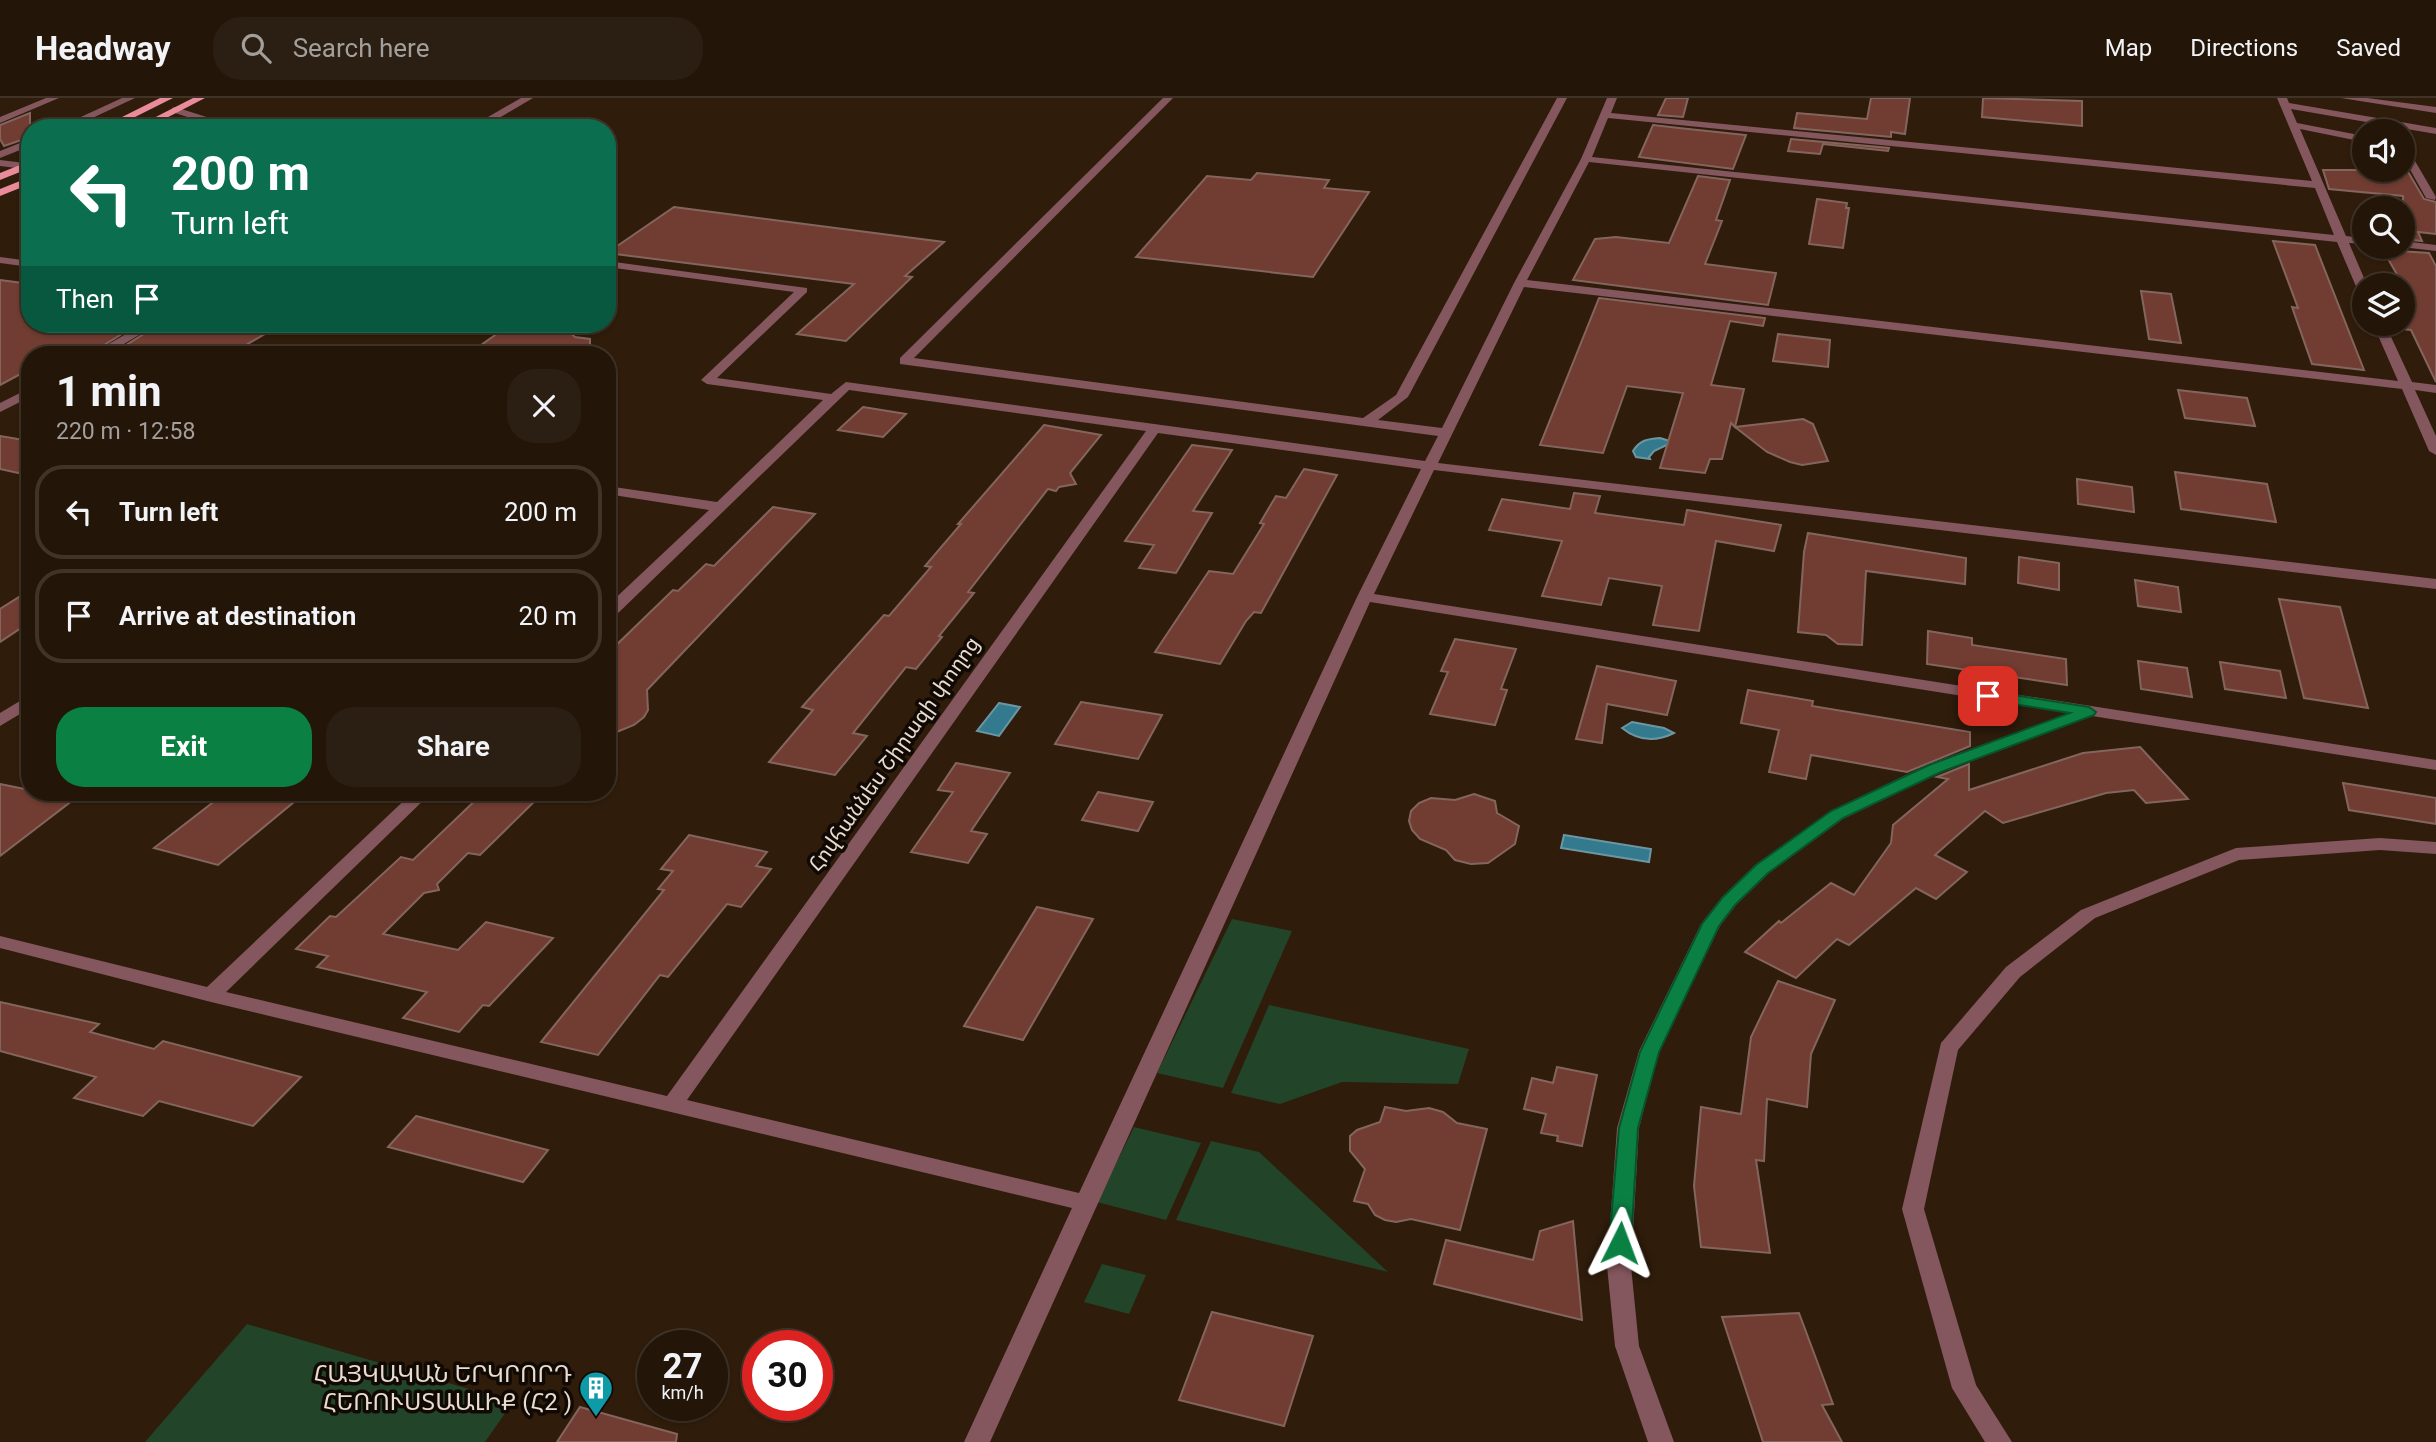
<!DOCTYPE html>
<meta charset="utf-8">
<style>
:root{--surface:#231508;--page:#2b1e12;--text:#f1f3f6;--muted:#a39f9c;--line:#403429;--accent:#0b8043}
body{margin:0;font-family:Roboto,"Noto Sans Armenian",sans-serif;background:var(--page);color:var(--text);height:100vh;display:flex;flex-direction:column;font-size:26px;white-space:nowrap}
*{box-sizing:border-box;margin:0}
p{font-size:23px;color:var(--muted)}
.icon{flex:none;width:38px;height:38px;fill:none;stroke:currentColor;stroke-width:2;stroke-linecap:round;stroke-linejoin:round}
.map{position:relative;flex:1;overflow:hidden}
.sheet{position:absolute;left:21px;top:248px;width:595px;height:455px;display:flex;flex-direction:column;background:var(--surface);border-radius:28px;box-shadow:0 2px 5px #0004,0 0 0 2px var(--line)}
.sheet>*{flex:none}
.guide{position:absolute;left:21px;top:21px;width:595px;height:214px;border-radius:28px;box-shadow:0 2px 5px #0004,0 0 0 2px var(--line);background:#0b6e4f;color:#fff;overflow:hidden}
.tools{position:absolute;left:2352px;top:21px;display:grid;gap:14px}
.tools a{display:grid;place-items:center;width:63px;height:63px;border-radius:50%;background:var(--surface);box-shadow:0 2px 5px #0004,0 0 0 2px var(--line);font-size:35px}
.speed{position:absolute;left:637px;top:1232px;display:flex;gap:14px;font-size:35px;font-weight:700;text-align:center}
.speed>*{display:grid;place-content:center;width:91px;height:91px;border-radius:50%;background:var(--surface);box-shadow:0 2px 5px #0004,0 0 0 2px var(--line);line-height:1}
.speed small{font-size:18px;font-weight:400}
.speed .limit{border:10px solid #d22;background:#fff;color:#111}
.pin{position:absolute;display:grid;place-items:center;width:60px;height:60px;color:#fff;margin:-30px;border-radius:14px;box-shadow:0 4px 10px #0006}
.me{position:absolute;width:77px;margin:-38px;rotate:3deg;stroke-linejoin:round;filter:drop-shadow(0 0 5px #0008)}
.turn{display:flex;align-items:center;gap:24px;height:147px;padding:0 35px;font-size:32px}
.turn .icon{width:91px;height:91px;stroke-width:2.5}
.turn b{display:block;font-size:49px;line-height:60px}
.then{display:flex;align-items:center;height:66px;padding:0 35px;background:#0003;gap:14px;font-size:26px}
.round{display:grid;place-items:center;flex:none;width:74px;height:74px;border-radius:28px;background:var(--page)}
.overview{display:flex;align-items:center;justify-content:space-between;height:119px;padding:0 35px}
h1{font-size:42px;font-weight:700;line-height:52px}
.cta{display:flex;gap:14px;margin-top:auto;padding:14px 35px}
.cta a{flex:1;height:80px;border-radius:28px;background:var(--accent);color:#fff;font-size:28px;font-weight:700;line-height:80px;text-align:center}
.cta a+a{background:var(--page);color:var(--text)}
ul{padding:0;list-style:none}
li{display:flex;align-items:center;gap:21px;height:94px;margin:0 14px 10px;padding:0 21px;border:4px solid var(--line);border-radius:28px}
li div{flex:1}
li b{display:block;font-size:26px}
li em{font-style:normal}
header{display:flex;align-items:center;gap:42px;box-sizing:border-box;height:98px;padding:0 35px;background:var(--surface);border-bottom:2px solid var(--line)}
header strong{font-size:33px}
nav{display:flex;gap:38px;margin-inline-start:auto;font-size:24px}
.search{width:490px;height:63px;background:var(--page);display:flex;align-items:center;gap:18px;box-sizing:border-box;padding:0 24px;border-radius:28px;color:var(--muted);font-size:26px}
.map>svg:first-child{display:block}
.green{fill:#224429}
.water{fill:#337a8e;stroke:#6a97a2;stroke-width:2}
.building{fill:#713c31;stroke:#84655e;stroke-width:2}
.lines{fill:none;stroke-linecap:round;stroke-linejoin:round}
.minor{fill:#84575e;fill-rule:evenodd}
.major{fill:#e98b9b;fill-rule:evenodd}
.route{fill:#0b8043;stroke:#07532c;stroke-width:2}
.labels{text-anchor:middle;stroke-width:7;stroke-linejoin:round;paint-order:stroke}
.street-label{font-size:21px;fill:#e9dcd1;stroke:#110903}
.near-poi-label{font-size:24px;fill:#e9dcd1;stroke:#110903;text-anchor:end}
</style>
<header>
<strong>Headway</strong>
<div class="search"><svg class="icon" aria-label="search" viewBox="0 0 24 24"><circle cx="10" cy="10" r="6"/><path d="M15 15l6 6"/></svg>Search here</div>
<nav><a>Map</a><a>Directions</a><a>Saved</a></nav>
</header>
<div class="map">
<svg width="2436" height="1344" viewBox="0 0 2436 1344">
<rect width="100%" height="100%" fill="#2f1c0b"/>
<g class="green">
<polygon points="1232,821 1292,833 1223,990 1157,975"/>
<polygon points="1269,907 1469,951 1458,986 1342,984 1280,1006 1231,995"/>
<polygon points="1134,1029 1201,1045 1166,1122 1097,1104"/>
<polygon points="1211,1043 1259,1054 1388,1174 1176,1122"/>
<polygon points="1102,1166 1146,1177 1129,1216 1084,1204"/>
<polygon points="247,1226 513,1304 485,1344 145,1344"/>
</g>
<g class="water">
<path d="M1660 340 1673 344 1654 353 1649 359 1650 361 1636 359 1633 353C1640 342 1647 341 1660 340Z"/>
<polygon points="999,605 1020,609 999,638 977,633"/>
<path d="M1632 624 1664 630 1674 635C1656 644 1638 643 1622 630Z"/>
<polygon points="1564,737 1651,751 1649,764 1561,750"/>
</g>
<g class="building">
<polygon points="1666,0 1688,0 1683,19 1658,17"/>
<polygon points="1871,0 1910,0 1905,36 1891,34 1891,39 1794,30 1797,15 1867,21"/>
<polygon points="1983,0 2082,3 2082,28 1982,19"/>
<polygon points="30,15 30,39 4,48 0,41 0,27"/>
<polygon points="1653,27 1679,30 1746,37 1733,71 1639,59"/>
<polygon points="1791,41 1889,50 1888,53 1823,46 1820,56 1788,53"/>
<polygon points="2323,72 2407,72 2424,101 2436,104 2436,136 2418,134 2422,143 2403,141 2403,98 2329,91"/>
<polygon points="1257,75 1329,82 1324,90 1369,94 1313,179 1136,159 1207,78 1251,82"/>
<polygon points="1698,78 1730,82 1716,122 1722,123 1705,166 1776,175 1768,207 1573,182 1595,141 1616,139 1669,145"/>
<polygon points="1817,101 1847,105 1846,110 1849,110 1843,150 1809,146"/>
<polygon points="674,109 944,144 905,178 912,179 846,243 797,236 854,186 607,155"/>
<polygon points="2273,143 2315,147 2364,272 2312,266 2292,209 2298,210"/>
<polygon points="2383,152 2429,155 2436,168 2436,284 2411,232 2403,231 2403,187"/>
<polygon points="0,182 30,186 30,226 138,226 88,257 30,257 30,271 0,287"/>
<polygon points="2141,193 2171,196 2181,245 2149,241"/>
<polygon points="1599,200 1765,220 1763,228 1730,223 1711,287 1744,291 1735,329 1731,325 1722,361 1710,361 1705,375 1660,370 1683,295 1627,288 1603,355 1540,347"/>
<polygon points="160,226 282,226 229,257 110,257"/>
<polygon points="544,229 565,230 575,239 590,241 590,252 595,257 467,257 505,230 536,234"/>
<polygon points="1778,236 1830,242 1828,269 1773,263"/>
<polygon points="2178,292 2247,300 2255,328 2185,320"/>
<polygon points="863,309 906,316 883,339 838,332"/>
<polygon points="1803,321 1813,326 1828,363 1802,367 1790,364 1767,354 1735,329"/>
<polygon points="1044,327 1101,337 1070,375 1076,386 1059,389 1056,393 1048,391 968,494 974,495 939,538 942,539 916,571 906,569 853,635 867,638 835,677 769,664 813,612 802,609 884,517 889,518 931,469 925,468 961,426 958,426"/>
<polygon points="0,338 30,343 30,368 18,375 0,371"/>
<polygon points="1192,347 1232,352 1193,413 1212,415 1176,475 1139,470 1154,447 1125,443"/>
<polygon points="1304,371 1337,377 1261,515 1254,514 1246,523 1220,566 1155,554 1209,473 1233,476 1264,426 1260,425 1276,398 1286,400"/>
<polygon points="2175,374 2267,386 2276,424 2181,411"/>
<polygon points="2077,381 2132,389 2134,414 2078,406"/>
<polygon points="1574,395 1600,398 1595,415 1684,427 1687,412 1781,427 1774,453 1716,443 1699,533 1653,527 1662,488 1609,480 1601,507 1542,498 1562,443 1489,432 1502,401 1570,411"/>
<polygon points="773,409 815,416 647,592 648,612 644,619 634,627 607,638 607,556 673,492 678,493 706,466 714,468"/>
<polygon points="1808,435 1966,460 1965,486 1866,473 1862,547 1838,546 1826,537 1798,534 1804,454"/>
<polygon points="2019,459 2059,465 2059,492 2018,485"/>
<polygon points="2135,482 2178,489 2181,514 2138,508"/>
<polygon points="30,492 30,524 0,544 0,511"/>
<polygon points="2279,501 2340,509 2368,610 2304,600"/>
<polygon points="1928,533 1972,540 1972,547 2066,561 2067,587 1927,566"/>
<polygon points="1455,541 1516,551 1501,591 1507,592 1495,627 1430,616 1448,574 1441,573"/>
<polygon points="2138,563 2187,570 2192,599 2141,591"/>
<polygon points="2220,564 2280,573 2286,600 2225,591"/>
<polygon points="1597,568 1676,583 1667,617 1607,606 1602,645 1576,641"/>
<polygon points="1748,592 1813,603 1812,608 1970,634 1970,648 1907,674 1811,657 1806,681 1769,674 1779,632 1741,625"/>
<polygon points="1081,604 1162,617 1138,661 1055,646"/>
<polygon points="2140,649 2188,701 2146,705 2134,692 2106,695 2003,725 1985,713 1935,757 1967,774 1936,801 1916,790 1849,847 1837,841 1796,880 1745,854 1779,823 1781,825 1831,785 1854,797 1891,745 1893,727 1948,681 1937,679 1969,666 1969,692 2083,655"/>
<polygon points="956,665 1010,675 971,733 987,736 968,765 911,754 953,694 938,692"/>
<polygon points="2343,685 2436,700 2436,726 2349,712"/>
<polygon points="0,686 30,692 30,695 73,702 0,758"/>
<polygon points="1098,694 1153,704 1138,733 1082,722"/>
<polygon points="225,695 252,695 294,704 218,767 154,750"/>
<polygon points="483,695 543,695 480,757 468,755 437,786 439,792 424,795 383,836 458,852 486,824 553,840 489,908 483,907 459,934 403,920 427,894 317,869 328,858 296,851 330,818 336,819 401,759 413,762"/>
<polygon points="1474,696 1495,703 1497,715 1519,728 1515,746 1488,765 1471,766 1455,762 1446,752 1420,741 1412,732 1409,723 1411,713 1419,705 1431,700 1455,702"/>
<polygon points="689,737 767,754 756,768 771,771 741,809 727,806 668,879 660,877 598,957 541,944 664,792 658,791 673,773 661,771"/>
<polygon points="1037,809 1093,821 1023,942 964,928"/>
<polygon points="1778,883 1835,902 1811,956 1807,1009 1767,1001 1764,1063 1756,1062 1770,1155 1701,1149 1694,1088 1701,1009 1741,1016 1751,939"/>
<polygon points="0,904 99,926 90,934 154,951 163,943 301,979 253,1028 159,1003 143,1018 74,1000 96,979 0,953"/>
<polygon points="1557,969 1597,977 1582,1048 1557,1043 1558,1038 1541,1035 1546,1016 1524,1011 1532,980 1553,985"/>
<polygon points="1385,1009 1406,1013 1429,1010 1443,1014 1457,1025 1487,1031 1460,1132 1411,1121 1396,1124 1385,1122 1375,1117 1368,1106 1354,1103 1365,1071 1350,1053 1350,1038 1357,1032 1380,1024"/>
<polygon points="416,1018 548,1052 523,1084 388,1049"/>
<polygon points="1573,1123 1582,1222 1434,1186 1446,1142 1533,1162 1540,1133"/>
<polygon points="1212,1214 1313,1238 1284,1328 1179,1302"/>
<polygon points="1799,1215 1833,1306 1822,1307 1842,1344 1763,1344 1722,1219"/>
<polygon points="580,1309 677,1336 676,1344 557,1344"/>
</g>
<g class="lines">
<g class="minor">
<polygon points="46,0 59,0 0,25 0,19"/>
<polygon points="122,0 135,0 71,30 57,30"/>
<polygon points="521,0 533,0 482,30 469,30"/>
<path d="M1163 0H1173L914 260 1363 320 1396 297 1557 0H1567L1408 299 1378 322 1442 330 1514 185 1581 61 1607 0H1617L1611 15 2312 83 2277 0H2287L2289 5 2436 30V36L2291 11 2297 25 2364 38V44L2300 31 2346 138 2364 140V146L2349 145 2367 187H2364V197L2358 193 2337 144 1589 64 1527 182 2398 283 2373 226H2385L2412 284 2436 287V295L2415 292 2436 338V357L2429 353 2402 291 1524 189 1438 365 2436 481V491L1434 372 1374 496 2436 662V672L2092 618 1941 674 1843 721 1769 775 1736 807 1720 828 1659 953 1639 1030 1631 1168 1639 1248 1674 1344H1648L1615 1248 1607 1168 1617 1030 1639 953 1701 826 1722 799 1755 767 1831 713 1929 666 2070 615 1370 504 990 1344H964L1072 1110 211 904 0 850V838L207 889 412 695H431L226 894 667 998 1146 333 849 292 613 520 607 522V508L709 412 607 396V388L717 404 823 302 707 286 701 282 794 194 607 169V163L807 190V194L717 280 831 296 846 284 1425 363 1438 338 900 266V260ZM1608 20 2315 90 2334 137 1592 59ZM1158 335 1421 371 1357 499 1079 1095 687 1002Z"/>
<polygon points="2341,0 2367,0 2436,9 2436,15"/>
<polygon points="175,9 235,28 237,30 221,30 172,14 172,10"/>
<polygon points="30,41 30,48 0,60 0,53"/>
<polygon points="2403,48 2408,51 2436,99 2435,102 2426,100 2403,59"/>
<polygon points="0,62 25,65 30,69 25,71 0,68"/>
<polygon points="2403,143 2436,147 2436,153 2401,149"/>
<polygon points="0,159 30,163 30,169 0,165"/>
<polygon points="143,226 158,226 105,257 90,257"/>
<polygon points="30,290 30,299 0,314 0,305"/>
<polygon points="30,597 30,610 0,628 0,615"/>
<polygon points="2380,740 2436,744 2436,756 2380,752 2239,762 2095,820 2020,879 1958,952 1924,1111 1976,1287 2012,1344 1985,1344 1952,1290 1902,1111 1941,945 2006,869 2081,812 2236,750"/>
</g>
<g class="major">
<polygon points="160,0 173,0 113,30 100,30"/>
<polygon points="193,0 205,0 147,30 134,30"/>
<polygon points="30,63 30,70 0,82 0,75"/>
<polygon points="30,79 30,86 0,98 0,91"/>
</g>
</g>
<polygon class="route" points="1988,593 2089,609 2096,614 2094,617 1941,674 1843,720 1768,775 1735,807 1719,828 1659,954 1638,1030 1631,1145 1627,1151 1620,1153 1613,1151 1609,1145 1619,1030 1640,954 1702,826 1723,799 1756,767 1831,713 1929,667 2070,615 1982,601 1980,598 1982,594"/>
<defs>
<g id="building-pin" transform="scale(1.75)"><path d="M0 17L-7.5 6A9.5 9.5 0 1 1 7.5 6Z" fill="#0f9aa8" stroke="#110903"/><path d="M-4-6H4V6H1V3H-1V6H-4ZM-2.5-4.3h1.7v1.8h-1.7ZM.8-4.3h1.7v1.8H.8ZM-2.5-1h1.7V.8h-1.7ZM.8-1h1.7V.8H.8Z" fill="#fff"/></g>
</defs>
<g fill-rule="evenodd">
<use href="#building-pin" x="596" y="1290"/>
</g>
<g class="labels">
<g class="street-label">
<text transform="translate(894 656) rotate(-55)" y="7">Հովհաննես Շիրազի փողոց</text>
</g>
<g class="near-poi-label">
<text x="572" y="1284">ՀԱՅԿԱԿԱՆ ԵՐԿՐՈՐԴ<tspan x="572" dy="28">ՀԵՌՈՒՍՏԱԱԼԻՔ (Հ2 )</tspan></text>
</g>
</g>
</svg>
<div class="tools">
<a><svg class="icon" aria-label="sound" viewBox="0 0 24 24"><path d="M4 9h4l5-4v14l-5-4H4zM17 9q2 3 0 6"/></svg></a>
<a><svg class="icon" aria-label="search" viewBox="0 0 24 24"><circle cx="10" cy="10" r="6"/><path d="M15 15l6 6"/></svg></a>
<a><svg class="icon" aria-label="layers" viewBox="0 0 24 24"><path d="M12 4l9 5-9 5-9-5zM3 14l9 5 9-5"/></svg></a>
</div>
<div class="speed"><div>27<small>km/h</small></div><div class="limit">30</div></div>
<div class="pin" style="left:1988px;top:598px;background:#d93025"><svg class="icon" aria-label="arrive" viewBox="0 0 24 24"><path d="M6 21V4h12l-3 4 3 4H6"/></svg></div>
<svg class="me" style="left:1620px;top:1145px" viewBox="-20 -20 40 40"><path d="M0-17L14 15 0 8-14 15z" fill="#0b8043" stroke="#fff" stroke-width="4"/></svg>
<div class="guide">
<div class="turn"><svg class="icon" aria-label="left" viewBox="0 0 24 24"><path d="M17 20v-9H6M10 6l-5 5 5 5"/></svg><div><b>200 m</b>Turn left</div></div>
<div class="then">Then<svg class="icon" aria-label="arrive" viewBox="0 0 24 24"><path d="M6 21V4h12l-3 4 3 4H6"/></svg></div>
</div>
<section class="sheet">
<div class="overview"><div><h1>1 min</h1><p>220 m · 12:58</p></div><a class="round"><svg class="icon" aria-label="close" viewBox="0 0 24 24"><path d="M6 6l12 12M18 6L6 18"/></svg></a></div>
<ul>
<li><svg class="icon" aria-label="left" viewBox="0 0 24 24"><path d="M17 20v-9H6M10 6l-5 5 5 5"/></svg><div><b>Turn left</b></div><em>200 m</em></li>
<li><svg class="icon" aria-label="arrive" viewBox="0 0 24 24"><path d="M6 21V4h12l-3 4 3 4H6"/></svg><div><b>Arrive at destination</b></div><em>20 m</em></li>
</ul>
<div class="cta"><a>Exit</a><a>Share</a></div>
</section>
</div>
